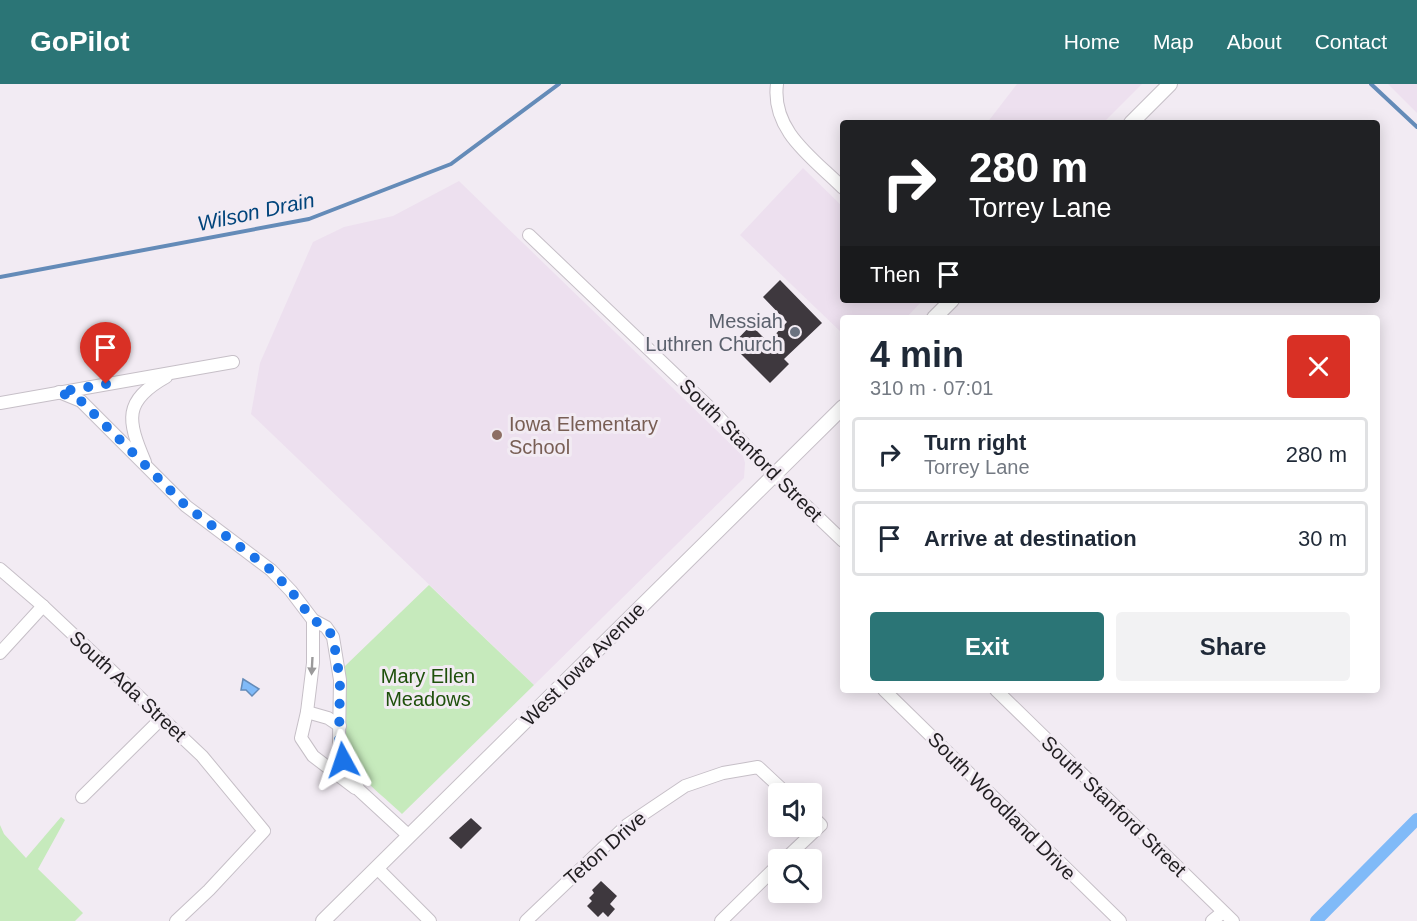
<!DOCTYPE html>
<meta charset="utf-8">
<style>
:root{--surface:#fff;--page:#f2f2f3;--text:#1f2937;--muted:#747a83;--line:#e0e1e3;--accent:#2b7576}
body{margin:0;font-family:Helvetica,sans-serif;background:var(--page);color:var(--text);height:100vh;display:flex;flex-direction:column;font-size:22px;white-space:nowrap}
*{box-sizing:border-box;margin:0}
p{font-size:20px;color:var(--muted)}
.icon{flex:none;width:33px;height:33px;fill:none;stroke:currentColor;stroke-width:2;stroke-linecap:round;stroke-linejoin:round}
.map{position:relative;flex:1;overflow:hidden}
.details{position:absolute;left:840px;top:231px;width:540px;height:378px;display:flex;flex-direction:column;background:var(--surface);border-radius:6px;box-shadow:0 3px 15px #0003}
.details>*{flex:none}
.top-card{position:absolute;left:840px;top:36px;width:540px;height:183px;border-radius:6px;box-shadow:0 3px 15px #0003;background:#202124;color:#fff;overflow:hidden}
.controls{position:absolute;left:768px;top:699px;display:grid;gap:12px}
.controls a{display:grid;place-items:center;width:54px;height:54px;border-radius:6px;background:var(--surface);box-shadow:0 3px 15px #0003;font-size:30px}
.pin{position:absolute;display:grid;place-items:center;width:51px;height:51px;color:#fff;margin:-62px -26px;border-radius:50% 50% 50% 0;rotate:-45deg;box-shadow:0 0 6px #0007}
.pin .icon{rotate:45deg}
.me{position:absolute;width:66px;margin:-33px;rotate:355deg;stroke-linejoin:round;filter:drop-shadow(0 0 4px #0008)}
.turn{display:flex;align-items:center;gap:21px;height:126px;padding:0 30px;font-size:27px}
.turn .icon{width:78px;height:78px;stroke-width:2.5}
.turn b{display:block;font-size:42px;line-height:51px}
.then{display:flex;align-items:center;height:57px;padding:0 30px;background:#0003;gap:12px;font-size:22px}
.round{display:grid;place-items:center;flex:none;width:63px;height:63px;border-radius:6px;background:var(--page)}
.head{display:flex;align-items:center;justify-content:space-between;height:102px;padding:0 30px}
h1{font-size:36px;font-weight:700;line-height:45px}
.primary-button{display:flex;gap:12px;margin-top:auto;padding:12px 30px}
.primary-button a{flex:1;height:69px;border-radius:6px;background:var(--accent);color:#fff;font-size:24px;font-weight:700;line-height:69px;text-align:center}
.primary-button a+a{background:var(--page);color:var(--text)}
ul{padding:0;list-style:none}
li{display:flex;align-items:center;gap:18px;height:75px;margin:0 12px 9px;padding:0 18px;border:3px solid var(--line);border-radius:6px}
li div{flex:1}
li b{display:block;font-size:22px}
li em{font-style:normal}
header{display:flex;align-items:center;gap:36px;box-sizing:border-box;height:84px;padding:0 30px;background:var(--accent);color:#fff}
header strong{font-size:28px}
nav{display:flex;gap:33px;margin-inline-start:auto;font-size:21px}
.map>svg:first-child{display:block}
.built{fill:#ede0ef}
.green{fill:#c6eabc}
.water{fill:#80baf8;stroke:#648bb8;stroke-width:1.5}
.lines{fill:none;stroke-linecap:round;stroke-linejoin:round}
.stream{stroke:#648bb8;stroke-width:4}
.canal{stroke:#80baf8;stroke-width:12}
.building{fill:#3e383e}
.minor-casing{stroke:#c6bfc7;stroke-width:14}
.tertiary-casing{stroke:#c6bfc7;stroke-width:16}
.minor{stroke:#fff;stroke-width:12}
.tertiary{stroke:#fff;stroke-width:14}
.oneway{fill:#9b9a9b}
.route{stroke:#1a73e8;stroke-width:10;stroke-dasharray:0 18}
.worship-dot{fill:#6b7280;stroke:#f2ebf3;stroke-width:2}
.education-dot{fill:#8d6e63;stroke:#f2ebf3;stroke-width:2}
.labels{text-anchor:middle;stroke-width:6;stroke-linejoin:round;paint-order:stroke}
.worship-label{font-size:20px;fill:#5b616d;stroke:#f2ebf3;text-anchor:end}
.education-label{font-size:20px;fill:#785e54;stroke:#f2ebf3;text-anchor:start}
.street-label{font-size:20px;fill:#211e21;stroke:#f2ebf3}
.park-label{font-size:20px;fill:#1f500c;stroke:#f2ebf3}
.water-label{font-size:21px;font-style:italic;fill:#01447b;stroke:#f2ebf3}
</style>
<header>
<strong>GoPilot</strong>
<nav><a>Home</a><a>Map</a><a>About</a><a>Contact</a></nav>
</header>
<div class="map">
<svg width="1417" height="837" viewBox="0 0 1417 837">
<rect width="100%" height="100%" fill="#f2ebf3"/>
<g class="built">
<polygon points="1017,0 1142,0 1103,39 987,39"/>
<polygon points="1388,0 1417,0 1417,29"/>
<polygon points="803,84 843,123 843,216 923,216 906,234 843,234 843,250 740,151"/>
<polygon points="459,97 743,372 745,379 744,394 534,601 251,330 260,279 313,158 344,143 393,132"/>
</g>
<g class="green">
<path d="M429 501 534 601 402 730C386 714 361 697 351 676 340 652 346 608 345 582Z"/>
<polygon points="61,733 65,736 38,785 83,829 75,837 0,837 0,741 4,750 26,774"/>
</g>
<polygon class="water" points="243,595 259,605 252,612 246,606 241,606"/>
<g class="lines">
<g class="stream">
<polyline points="1371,0 1417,43"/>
<polyline points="0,193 309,135 451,80 559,0"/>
</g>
<polyline class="canal" points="1316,837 1417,735"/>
</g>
<g class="building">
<polygon points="780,196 822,239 784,275 789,280 770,299 732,261 751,241 768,258 787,238 763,213"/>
<polygon points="471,734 482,744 461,765 449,754"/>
<polygon points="601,797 617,812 610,820 615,825 608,833 603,828 598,833 587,822 592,817 589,814 594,809 592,806"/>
</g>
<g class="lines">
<g class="minor-casing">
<g id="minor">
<path d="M777 0C771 47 813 74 843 104"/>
<polyline points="529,151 708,322 774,391 843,457"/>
<polyline points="59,308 81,317 186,422 271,486 291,507 313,536 326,543 333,553 340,596 339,657 343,676 359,706 409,752"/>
<polyline points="0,319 233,278"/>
<path d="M145 378C127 336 123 317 166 293"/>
<polyline points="0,485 43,522 202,672 264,747 209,806 176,837"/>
<polyline points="313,536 313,579 307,628 301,654 313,672 355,704"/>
<polyline points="0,569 43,522"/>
<polyline points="884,606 1120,837"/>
<polyline points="996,606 1233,837"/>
<polyline points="307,628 328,634 340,642"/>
<polyline points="82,713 162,634"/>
<polyline points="784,776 821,741 812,732"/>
<polyline points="377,784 430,837"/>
<polyline points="526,837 627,741 685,702 723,689 758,683 787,710"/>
<polyline points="721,837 778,781"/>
<polyline points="1212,837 1223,828"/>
</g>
</g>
<g class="tertiary-casing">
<g id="tertiary">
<polyline points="1131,39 1170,0"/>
<polyline points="934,234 952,216"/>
<polyline points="323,837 843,323"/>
</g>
</g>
<use href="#minor" class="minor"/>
<use href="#tertiary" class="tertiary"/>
</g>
<defs><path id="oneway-solid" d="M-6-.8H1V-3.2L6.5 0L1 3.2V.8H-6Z" transform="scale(1.5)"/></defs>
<use class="oneway" href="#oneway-solid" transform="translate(312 582) rotate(93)"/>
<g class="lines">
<polyline class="route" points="106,300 59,308 81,317 186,422 271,486 291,507 313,536 326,543 333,553 340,596 339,657 343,676"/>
</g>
<circle class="worship-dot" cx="795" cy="248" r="6"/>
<circle class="education-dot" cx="497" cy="351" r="6"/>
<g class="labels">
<g class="worship-label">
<text x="783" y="244">Messiah<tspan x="783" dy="23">Luthren Church</tspan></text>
</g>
<g class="education-label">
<text x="509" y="347">Iowa Elementary<tspan x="509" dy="23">School</tspan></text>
</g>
<g class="street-label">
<text transform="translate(751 366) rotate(45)" y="7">South Stanford Street</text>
<text transform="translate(583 580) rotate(-45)" y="7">West Iowa Avenue</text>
<text transform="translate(128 602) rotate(43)" y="7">South Ada Street</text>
<text transform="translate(1002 722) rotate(45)" y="7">South Woodland Drive</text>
<text transform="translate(1114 722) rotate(44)" y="7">South Stanford Street</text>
<text transform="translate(605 764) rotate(-41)" y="7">Teton Drive</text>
</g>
<g class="park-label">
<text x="428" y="599">Mary Ellen<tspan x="428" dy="23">Meadows</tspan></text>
</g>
<g class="water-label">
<text transform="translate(256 128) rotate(-12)" y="7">Wilson Drain</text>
</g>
</g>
</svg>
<div class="controls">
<a><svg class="icon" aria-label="sound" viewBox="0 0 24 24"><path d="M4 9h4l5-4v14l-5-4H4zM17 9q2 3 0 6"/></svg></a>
<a><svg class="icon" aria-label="search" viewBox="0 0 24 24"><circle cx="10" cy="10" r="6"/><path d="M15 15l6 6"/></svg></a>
</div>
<div class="pin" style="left:106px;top:300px;background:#d93025"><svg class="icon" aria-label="arrive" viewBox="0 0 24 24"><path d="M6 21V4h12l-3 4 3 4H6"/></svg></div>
<svg class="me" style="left:343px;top:676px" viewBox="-20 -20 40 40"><path d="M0-17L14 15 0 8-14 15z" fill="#1a73e8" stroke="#fff" stroke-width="4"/></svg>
<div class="top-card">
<div class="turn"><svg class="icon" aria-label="right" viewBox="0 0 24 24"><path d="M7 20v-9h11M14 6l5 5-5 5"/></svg><div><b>280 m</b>Torrey Lane</div></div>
<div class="then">Then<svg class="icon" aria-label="arrive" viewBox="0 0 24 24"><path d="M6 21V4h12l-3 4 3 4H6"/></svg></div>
</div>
<section class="details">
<div class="head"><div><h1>4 min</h1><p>310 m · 07:01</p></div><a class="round" style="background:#d93025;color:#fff"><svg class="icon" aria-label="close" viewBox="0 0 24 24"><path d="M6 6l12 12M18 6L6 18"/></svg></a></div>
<ul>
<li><svg class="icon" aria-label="right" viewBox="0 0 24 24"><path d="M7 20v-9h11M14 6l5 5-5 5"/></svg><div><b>Turn right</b><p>Torrey Lane</p></div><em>280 m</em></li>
<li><svg class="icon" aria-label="arrive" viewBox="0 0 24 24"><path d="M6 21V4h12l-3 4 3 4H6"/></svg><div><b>Arrive at destination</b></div><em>30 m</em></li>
</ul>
<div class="primary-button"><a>Exit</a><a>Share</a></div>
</section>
</div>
